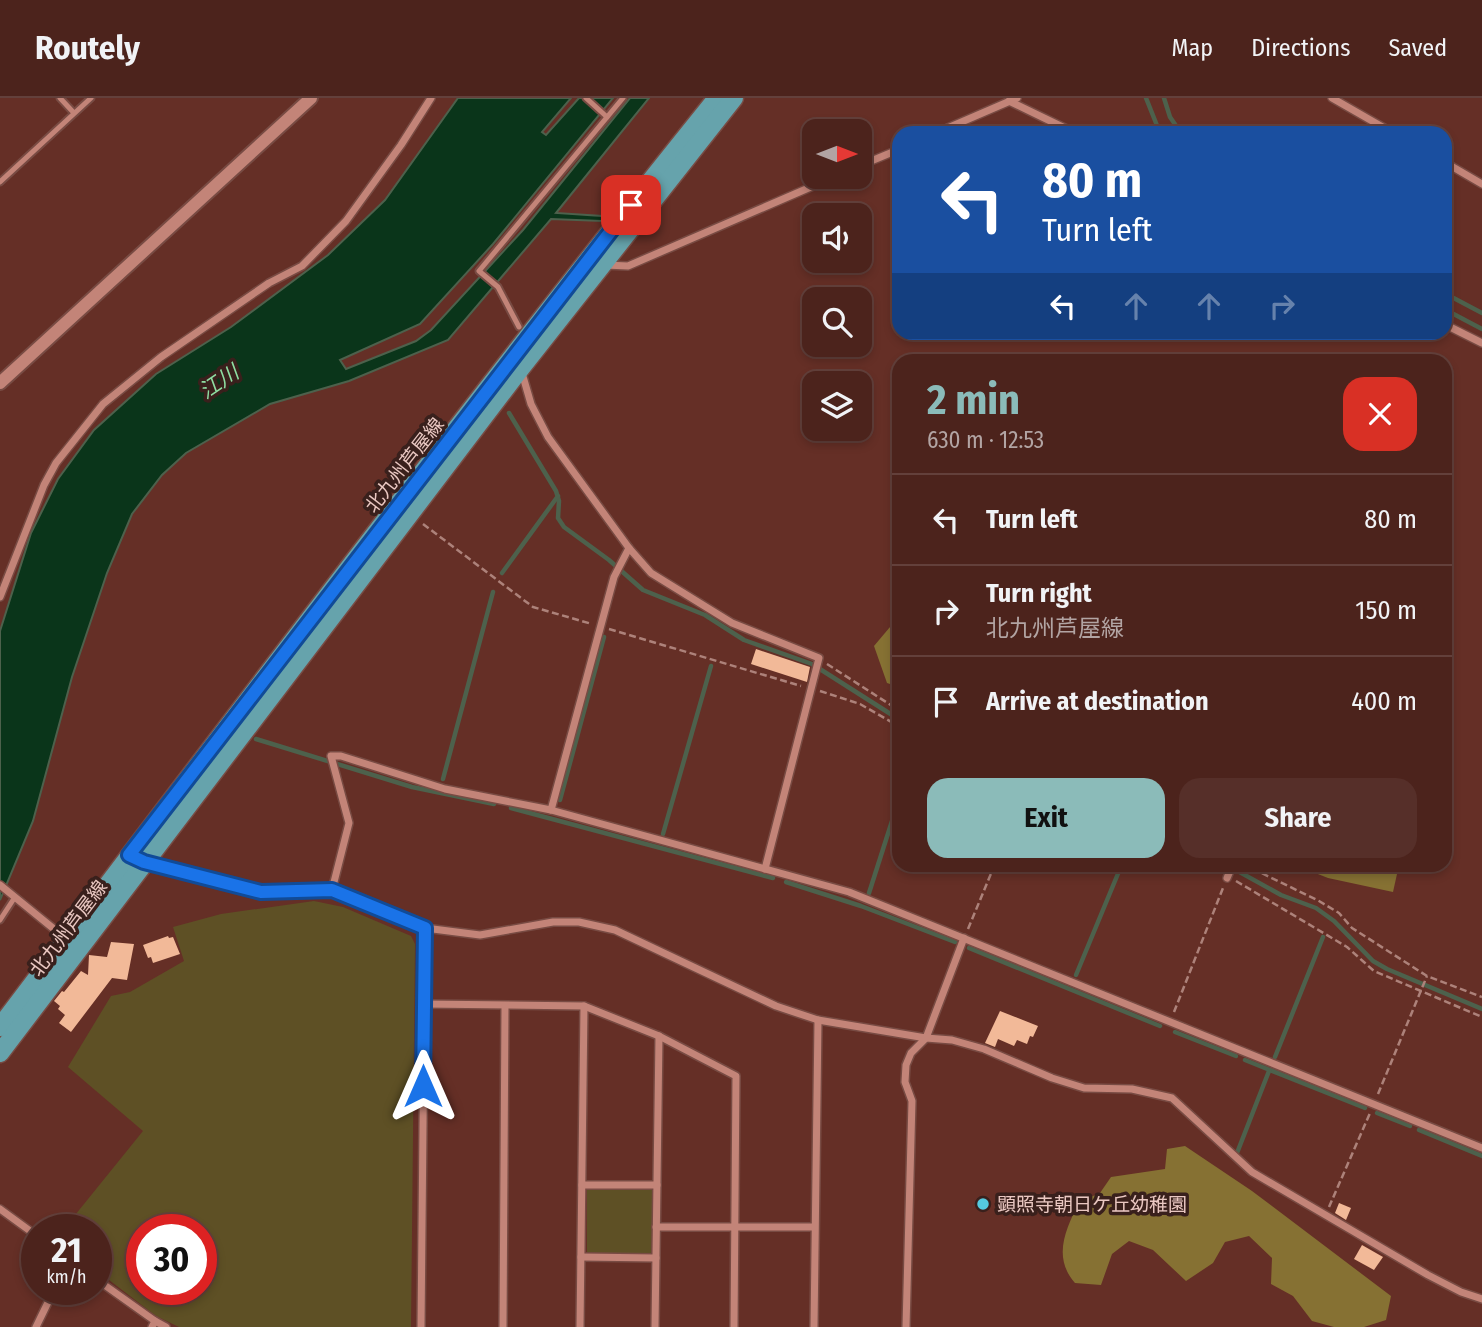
<!DOCTYPE html>
<meta charset="utf-8">
<style>
:root{--surface:#4c231c;--page:#562f29;--text:#f1f3f6;--muted:#b2a4a3;--line:#63403b;--accent:#8bbbb9}
body{margin:0;font-family:"Fira Sans Condensed","Noto Sans JP",sans-serif;background:var(--page);color:var(--text);height:100vh;display:flex;flex-direction:column;font-size:26px;white-space:nowrap}
*{box-sizing:border-box;margin:0}
p{font-size:23px;color:var(--muted)}
.icon{flex:none;width:38px;height:38px;fill:none;stroke:currentColor;stroke-width:2;stroke-linecap:round;stroke-linejoin:round}
.map{position:relative;flex:1;overflow:hidden}
.drawer{position:absolute;left:892px;top:256px;width:560px;height:518px;display:flex;flex-direction:column;background:var(--surface);border-radius:21px;box-shadow:0 4px 10px #0003,0 0 0 2px var(--line)}
.drawer>*{flex:none}
.top-card{position:absolute;left:892px;top:28px;width:560px;height:214px;border-radius:21px;box-shadow:0 4px 10px #0003,0 0 0 2px var(--line);background:#1a4fa0;color:#fff;overflow:hidden}
.needle{width:46px;rotate:90deg}
.buttons{position:absolute;left:802px;top:21px;display:grid;gap:14px}
.buttons a{display:grid;place-items:center;width:70px;height:70px;border-radius:14px;background:var(--surface);box-shadow:0 4px 10px #0003,0 0 0 2px var(--line);font-size:35px}
.speed{position:absolute;left:21px;top:1116px;display:flex;gap:14px;font-size:35px;font-weight:700;text-align:center}
.speed>*{display:grid;place-content:center;width:91px;height:91px;border-radius:50%;background:var(--surface);box-shadow:0 4px 10px #0003,0 0 0 2px var(--line);line-height:1}
.speed small{font-size:18px;font-weight:400}
.speed .limit{border:10px solid #d22;background:#fff;color:#111}
.pin{position:absolute;display:grid;place-items:center;width:60px;height:60px;color:#fff;margin:-30px;border-radius:14px;box-shadow:0 4px 10px #0006}
.me{position:absolute;width:77px;margin:-38px;rotate:0deg;stroke-linejoin:round;filter:drop-shadow(0 0 5px #0008)}
.turn{display:flex;align-items:center;gap:24px;height:147px;padding:0 35px;font-size:32px}
.turn .icon{width:91px;height:91px;stroke-width:2.5}
.turn b{display:block;font-size:49px;line-height:60px}
.lanes{display:flex;align-items:center;height:66px;padding:0 35px;background:#0003;justify-content:center;gap:35px;direction:ltr}
.lanes .off{opacity:.35}
.round{display:grid;place-items:center;flex:none;width:74px;height:74px;border-radius:21px;background:var(--page)}
.head{display:flex;align-items:center;justify-content:space-between;height:119px;padding:0 35px}
h1{font-size:42px;font-weight:700;line-height:52px;color:var(--accent)}
.action{display:flex;gap:14px;margin-top:auto;padding:14px 35px}
.action a{flex:1;height:80px;border-radius:21px;background:var(--accent);color:#111;font-size:28px;font-weight:700;line-height:80px;text-align:center}
.action a+a{background:var(--page);color:var(--text)}
ul{padding:0;list-style:none}
li{display:flex;align-items:center;gap:21px;height:91px;padding:0 35px;border-top:2px solid var(--line)}
li div{flex:1}
li b{display:block;font-size:26px}
li em{font-style:normal}
header{display:flex;align-items:center;gap:42px;box-sizing:border-box;height:98px;padding:0 35px;background:var(--surface);border-bottom:2px solid var(--line)}
header strong{font-size:33px}
nav{display:flex;gap:38px;margin-inline-start:auto;font-size:24px}
.map>svg:first-child{display:block}
.green{fill:#5e5025;fill-rule:evenodd}
.forest{fill:#867133}
.water{fill:#0a351a;stroke:#4d614c;stroke-width:2}
.lines{fill:none;stroke-linecap:round;stroke-linejoin:round}
.stream{stroke:#4d614c;stroke-width:4.5}
.building{fill:#f2b998}
.service-casing{stroke:#784b43;stroke-width:9}
.minor-casing{stroke:#784b43;stroke-width:10}
.tertiary-casing{stroke:#784b43;stroke-width:16}
.primary-casing{stroke:#784b43;stroke-width:21}
.path{stroke:#ad827a;stroke-width:2.5;stroke-dasharray:7 3.5;stroke-linecap:butt}
.service{stroke:#c38478;stroke-width:5}
.minor{stroke:#c38478;stroke-width:7}
.tertiary{stroke:#c38478;stroke-width:12}
.primary{stroke:#66a3ac;stroke-width:18}
.route-casing{stroke:#114b97;stroke-width:18}
.route{stroke:#1a73e8;stroke-width:12}
.poi-dot{fill:#55cadf;stroke:#39201c;stroke-width:2.5}
.labels{text-anchor:middle;stroke-width:7;stroke-linejoin:round;paint-order:stroke}
.street-label{font-size:19px;fill:#eac8c2;stroke:#39201c}
.poi-label{font-size:19px;fill:#eac8c2;stroke:#39201c;text-anchor:start}
.water-label{font-size:21px;font-style:italic;fill:#8edea2;stroke:#39201c}
</style>
<header>
<strong>Routely</strong>
<nav><a>Map</a><a>Directions</a><a>Saved</a></nav>
</header>
<div class="map">
<svg width="1482" height="1229" viewBox="0 0 1482 1229">
<rect width="100%" height="100%" fill="#652f26"/>
<g class="green">
<path d="M314 803 343 809 411 838 415 846 411 1229H179L156 1218 96 1172V1132H63L143 1033 68 969 111 898 130 894 184 863 173 829 221 816ZM142 1132H201V1192H142Z"/>
<polygon points="587,1091 652,1091 652,1156 587,1155"/>
</g>
<g class="forest">
<polygon points="890,529 899,542 899,589 887,585 874,548"/>
<polygon points="1295,767 1399,766 1399,767 1393,794 1328,780"/>
<path d="M1185 1048 1252 1093 1391 1198 1386 1222 1364 1229H1334L1312 1223 1293 1198 1271 1186 1272 1160 1249 1138 1225 1144 1213 1165 1186 1183 1153 1152 1129 1143 1112 1156 1101 1187 1075 1185C1052 1159 1066 1131 1079 1104L1100 1095 1111 1079 1165 1071 1167 1051Z"/>
</g>
<polygon class="water" points="458,0 571,0 542,34 546,37 579,0 613,0 493,146 420,226 340,262 346,271 416,243 431,232 523,132 630,0 649,0 556,115 602,118 602,123 551,121 448,242 349,283 270,306 186,355 162,377 132,416 107,475 72,579 33,723 0,802 0,533 31,435 58,381 94,332 156,276 231,229 328,157 385,102"/>
<g class="lines">
<g class="stream">
<polyline points="1146,0 1160,35"/>
<polyline points="1164,0 1170,19 1181,35"/>
<polyline points="1446,196 1482,215"/>
<polyline points="1446,212 1482,231"/>
<polyline points="509,315 556,393 559,403 558,420 564,429 609,462 643,492 705,517 744,542 812,566 900,622"/>
<polyline points="502,475 558,398"/>
<polyline points="256,641 412,689 494,706"/>
<polyline points="443,681 493,494"/>
<polyline points="560,702 604,539"/>
<polyline points="511,710 773,780"/>
<polyline points="663,736 711,568"/>
<polyline points="1225,766 1281,797 1316,810 1334,823 1373,863 1387,871 1482,911"/>
<polyline points="786,784 861,808 955,844"/>
<polyline points="869,795 900,698"/>
<polyline points="969,850 1160,928"/>
<polyline points="1076,877 1122,766"/>
<polyline points="1175,934 1236,958"/>
<polyline points="1275,959 1323,839"/>
<polyline points="1245,962 1365,1010"/>
<polyline points="1377,1015 1410,1028"/>
<polyline points="1419,1032 1482,1058"/>
<polyline points="1237,1055 1269,973"/>
</g>
</g>
<g class="building">
<polygon points="756,551 810,569 807,584 751,566"/>
<polygon points="168,838 169,840 173,839 180,856 153,865 151,859 148,860 143,847"/>
<polygon points="111,844 134,846 127,882 112,880 71,934 59,925 65,917 58,911 60,908 54,903 62,893 64,894 81,873 88,877 89,857 107,859"/>
<polygon points="1000,913 1038,928 1033,939 1030,938 1027,946 1017,942 1014,948 998,941 995,949 985,945"/>
<polygon points="1339,1105 1351,1110 1346,1122 1335,1115"/>
<polygon points="1362,1147 1383,1159 1374,1172 1354,1161"/>
</g>
<g class="lines">
<g class="service-casing">
<g id="service">
<polyline points="60,0 74,15"/>
<polyline points="586,0 607,19"/>
<polyline points="0,84 91,0"/>
<polyline points="519,229 498,189 479,173 623,0"/>
<polyline points="0,822 15,799"/>
</g>
</g>
<g class="minor-casing">
<g id="minor">
<polyline points="1332,0 1393,35"/>
<polyline points="1009,3 1075,35"/>
<polyline points="936,35 1017,0"/>
<polyline points="1446,65 1482,86"/>
<polyline points="859,68 900,51"/>
<polyline points="605,167 628,168 834,79"/>
<polyline points="1446,227 1482,245"/>
<polyline points="522,275 531,306 548,339 629,450 651,475 732,525 819,560 765,771"/>
<polyline points="0,499 44,387 56,365 103,306 161,259 269,185 302,168 346,123 401,47 431,0"/>
<polyline points="551,712 614,479 629,450"/>
<polyline points="145,765 261,794 332,792 425,830 480,837 553,824 579,824 615,832 776,908 818,922 926,940 952,942 984,951 1052,980 1084,990 1132,991 1172,1000 1252,1074 1428,1177 1461,1194 1482,1201"/>
<polyline points="1227,780 1233,766"/>
<polyline points="0,787 65,840"/>
<polyline points="332,792 349,725 331,658 341,658 445,691 551,712 849,794 1482,1050"/>
<polyline points="424,906 584,908 659,938 736,978 734,1229"/>
<polyline points="582,1087 657,1087"/>
<polyline points="0,1111 37,1138"/>
<polyline points="656,1129 814,1129"/>
<polyline points="581,1159 656,1160"/>
<polyline points="96,1181 155,1223 152,1229"/>
<polyline points="155,1223 166,1229"/>
<polyline points="36,1229 54,1192"/>
<polyline points="421,1229 425,830"/>
<polyline points="503,1229 505,908"/>
<polyline points="580,1229 584,908"/>
<polyline points="655,1229 659,938"/>
<polyline points="814,1229 818,922"/>
<polyline points="906,1229 912,1003 905,984 906,967 911,955 926,940 964,840"/>
</g>
</g>
<g class="tertiary-casing">
<polyline id="tertiary" points="0,285 311,0"/>
</g>
<g class="primary-casing">
<g id="primary">
<path d="M0 929C236 617 472 304 717 0"/>
<polyline points="0,955 521,270 734,0"/>
</g>
</g>
<g class="path">
<polyline points="423,426 533,509 592,526"/>
<polyline points="609,531 801,588"/>
<polyline points="827,566 900,613"/>
<polyline points="820,593 860,606 900,629"/>
<polyline points="1206,766 1218,774"/>
<polyline points="1243,766 1319,803 1339,815 1352,830 1427,878 1482,899"/>
<polyline points="1236,783 1347,849 1374,873 1482,919"/>
<polyline points="968,831 995,766"/>
<polyline points="1174,914 1223,790"/>
<polyline points="1378,996 1427,878"/>
<polyline points="1329,1109 1370,1015"/>
</g>
<use href="#service" class="service"/>
<use href="#minor" class="minor"/>
<use href="#tertiary" class="tertiary"/>
<use href="#primary" class="primary"/>
</g>
<g class="lines">
<g class="route-casing">
<polyline id="route" points="423,988 425,830 332,792 261,794 144,764 129,757 631,107"/>
</g>
<use href="#route" class="route"/>
</g>
<circle class="poi-dot" cx="983" cy="1106" r="7"/>
<g class="labels">
<g class="street-label">
<text transform="translate(404 367) rotate(-52)" y="7">北九州芦屋線</text>
<text transform="translate(68 830) rotate(-53)" y="7">北九州芦屋線</text>
</g>
<g class="poi-label">
<text x="997" y="1113">顕照寺朝日ケ丘幼稚園</text>
</g>
<g class="water-label">
<text transform="translate(219 284) rotate(-34)" y="7">江川</text>
</g>
</g>
</svg>
<div class="buttons">
<a><svg class="needle" viewBox="-14 -14 28 28"><path d="M0-13l5 13h-10z" fill="#e53935"/><path d="M0 13l5-13h-10z" fill="#b2a4a3"/></svg></a>
<a><svg class="icon" aria-label="sound" viewBox="0 0 24 24"><path d="M4 9h4l5-4v14l-5-4H4zM17 9q2 3 0 6"/></svg></a>
<a><svg class="icon" aria-label="search" viewBox="0 0 24 24"><circle cx="10" cy="10" r="6"/><path d="M15 15l6 6"/></svg></a>
<a><svg class="icon" aria-label="layers" viewBox="0 0 24 24"><path d="M12 4l9 5-9 5-9-5zM3 14l9 5 9-5"/></svg></a>
</div>
<div class="speed"><div>21<small>km/h</small></div><div class="limit">30</div></div>
<div class="pin" style="left:631px;top:107px;background:#d93025"><svg class="icon" aria-label="arrive" viewBox="0 0 24 24"><path d="M6 21V4h12l-3 4 3 4H6"/></svg></div>
<svg class="me" style="left:423px;top:988px" viewBox="-20 -20 40 40"><path d="M0-17L14 15 0 8-14 15z" fill="#1a73e8" stroke="#fff" stroke-width="4"/></svg>
<div class="top-card">
<div class="turn"><svg class="icon" aria-label="left" viewBox="0 0 24 24"><path d="M17 20v-9H6M10 6l-5 5 5 5"/></svg><div><b>80 m</b>Turn left</div></div>
<div class="lanes"><svg class="icon" aria-label="left" viewBox="0 0 24 24"><path d="M17 20v-9H6M10 6l-5 5 5 5"/></svg><svg class="icon off" aria-label="ahead" viewBox="0 0 24 24"><path d="M12 20V5M6 11l6-6 6 6"/></svg><svg class="icon off" aria-label="ahead" viewBox="0 0 24 24"><path d="M12 20V5M6 11l6-6 6 6"/></svg><svg class="icon off" aria-label="right" viewBox="0 0 24 24"><path d="M7 20v-9h11M14 6l5 5-5 5"/></svg></div>
</div>
<section class="drawer">
<div class="head"><div><h1>2 min</h1><p>630 m · 12:53</p></div><a class="round" style="background:#d93025;color:#fff"><svg class="icon" aria-label="close" viewBox="0 0 24 24"><path d="M6 6l12 12M18 6L6 18"/></svg></a></div>
<ul>
<li><svg class="icon" aria-label="left" viewBox="0 0 24 24"><path d="M17 20v-9H6M10 6l-5 5 5 5"/></svg><div><b>Turn left</b></div><em>80 m</em></li>
<li><svg class="icon" aria-label="right" viewBox="0 0 24 24"><path d="M7 20v-9h11M14 6l5 5-5 5"/></svg><div><b>Turn right</b><p>北九州芦屋線</p></div><em>150 m</em></li>
<li><svg class="icon" aria-label="arrive" viewBox="0 0 24 24"><path d="M6 21V4h12l-3 4 3 4H6"/></svg><div><b>Arrive at destination</b></div><em>400 m</em></li>
</ul>
<div class="action"><a>Exit</a><a>Share</a></div>
</section>
</div>
